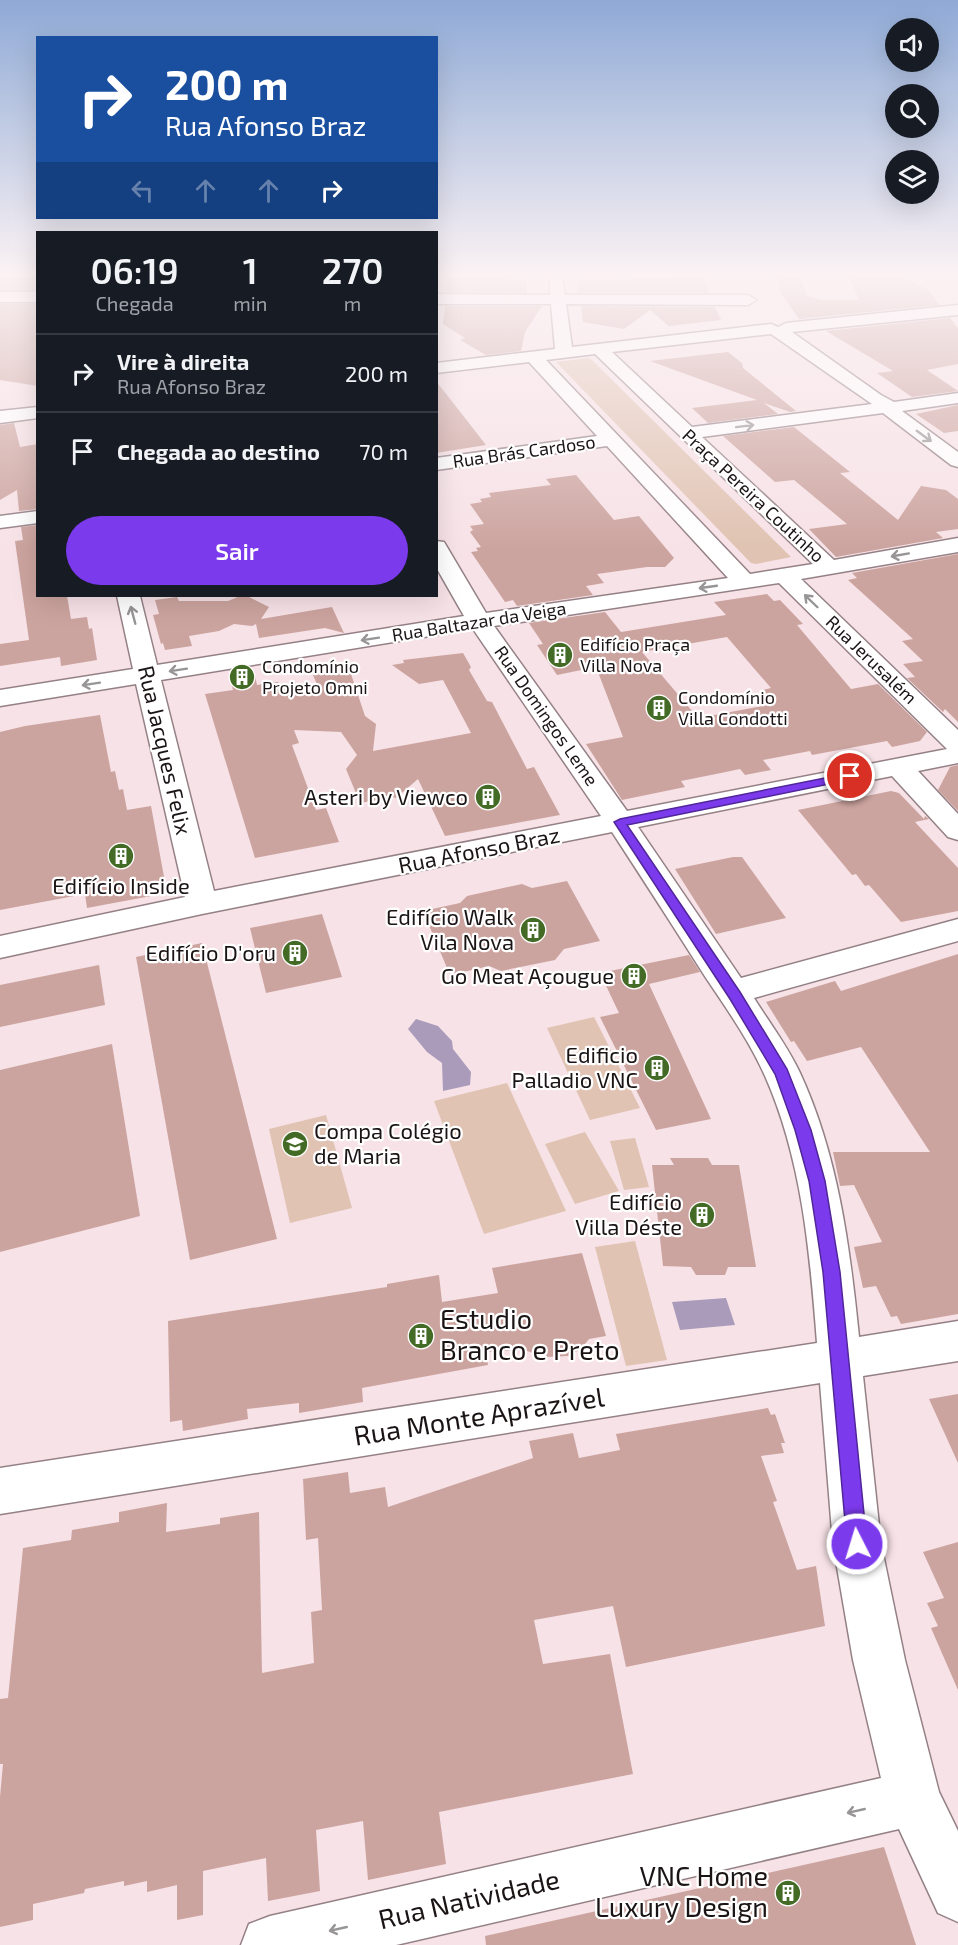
<!DOCTYPE html>
<html lang="pt">
<meta charset="utf-8">
<style>
:root{--surface:#171b24;--page:#20242c;--text:#f1f3f6;--muted:#9ea1a6;--line:#363941;--accent:#7c3aed}
body{margin:0;font-family:"Exo 2",sans-serif;background:var(--page);color:var(--text);height:100vh;display:flex;flex-direction:column;font-size:22px;white-space:nowrap}
*{box-sizing:border-box;margin:0}
p{font-size:20px;color:var(--muted)}
.icon{flex:none;width:33px;height:33px;fill:none;stroke:currentColor;stroke-width:2;stroke-linecap:round;stroke-linejoin:round}
.map{position:relative;flex:1;overflow:hidden}
.sheet{position:absolute;left:36px;top:231px;width:402px;height:366px;display:flex;flex-direction:column;background:var(--surface);border-radius:0px;box-shadow:0 6px 24px #0002}
.sheet>*{flex:none}
.guide{position:absolute;left:36px;top:36px;width:402px;height:183px;border-radius:0px;box-shadow:0 6px 24px #0002;background:#1a4fa0;color:#fff;overflow:hidden}
.fabs{position:absolute;left:885px;top:18px;display:grid;gap:12px}
.fabs a{display:grid;place-items:center;width:54px;height:54px;border-radius:50%;background:var(--surface);box-shadow:0 6px 24px #0002;font-size:30px}
.pin{position:absolute;display:grid;place-items:center;width:51px;height:51px;color:#fff;margin:-26px;border:3px solid #fff;border-radius:50%;box-shadow:0 2px 6px #0007}
.me{position:absolute;width:66px;margin:-33px;rotate:355deg;stroke-linejoin:round;filter:drop-shadow(0 0 4px #0008)}
.turn{display:flex;align-items:center;gap:21px;height:126px;padding:0 30px;font-size:27px}
.turn .icon{width:78px;height:78px;stroke-width:2.5}
.turn b{display:block;font-size:42px;line-height:51px}
.lanes{display:flex;align-items:center;height:57px;padding:0 30px;background:#0003;justify-content:center;gap:30px;direction:ltr}
.lanes .off{opacity:.35}
.eta{display:flex;justify-content:space-evenly;align-items:center;height:102px;text-align:center}
.eta b{font-size:36px;font-weight:600;line-height:42px}
.button{display:flex;gap:12px;margin-top:auto;padding:12px 30px}
.button a{flex:1;height:69px;border-radius:36px;background:var(--accent);color:#fff;font-size:24px;font-weight:600;line-height:69px;text-align:center}
ul{padding:0;list-style:none}
li{display:flex;align-items:center;gap:18px;height:78px;padding:0 30px;border-top:2px solid var(--line)}
li div{flex:1}
li b{display:block;font-size:22px}
li em{font-style:normal}
.map>svg:first-child{display:block}
.green{fill:#e0c3b2}
.water{fill:#aa9bba}
.building{fill:#cca49f;fill-rule:evenodd}
.lines{fill:none;stroke-linecap:round;stroke-linejoin:round}
.minor-casing{stroke:#948186;stroke-width:3}
.minor{fill:#fff;fill-rule:evenodd}
.oneway{stroke:#989596}
.route{fill:#7c3aed;stroke:#51269a;stroke-width:1.5}
.labels{text-anchor:middle;stroke-width:4.5;stroke-linejoin:round;paint-order:stroke}
.far-street-label{font-size:18px;fill:#1b1415;stroke:#fff}
.far-poi-label{font-size:18px;fill:#1b1415;stroke:#fff;text-anchor:start}
.street-label{font-size:22px;fill:#1b1415;stroke:#fff}
.poi-label{font-size:22px;fill:#1b1415;stroke:#fff;text-anchor:end}
.near-poi-label{font-size:27px;fill:#1b1415;stroke:#fff;text-anchor:start}
.near-street-label{font-size:27px;fill:#1b1415;stroke:#fff}
</style>
<div class="map">
<svg width="958" height="1945" viewBox="0 0 958 1945">
<rect width="100%" height="100%" fill="#f7e2e7"/>
<g class="green">
<polygon points="588,358 592,360 791,557 756,564 751,563 556,362"/>
<polygon points="594,1017 640,1108 590,1120 547,1028"/>
<polygon points="507,1083 566,1211 484,1234 434,1101"/>
<polygon points="326,1115 352,1208 290,1223 269,1129"/>
<polygon points="585,1132 619,1191 575,1204 545,1144"/>
<polygon points="635,1138 649,1187 624,1190 610,1141"/>
<polygon points="635,1241 667,1360 626,1366 595,1247"/>
</g>
<g class="water">
<polygon points="416,1019 438,1026 452,1041 453,1049 471,1072 470,1085 443,1091 442,1063 427,1052 408,1029"/>
<polygon points="726,1298 735,1325 680,1330 672,1302"/>
</g>
<g class="building">
<rect x="0" y="276" width="38" height="14"/>
<polygon points="447,276 512,276 512,279 526,280 527,293 446,292"/>
<polygon points="703,276 709,293 578,293 577,283 580,283 580,280 695,278"/>
<polygon points="777,276 800,276 807,296 823,300 859,300 849,276 900,276 927,289 940,305 799,319 778,289 781,290"/>
<polygon points="0,304 38,304 38,386 0,380"/>
<polygon points="445,306 542,306 525,332 521,351 486,355 460,340 465,338 443,324"/>
<polygon points="581,306 715,307 721,320 669,326 650,310 624,329 583,322"/>
<polygon points="950,318 958,328 958,364 927,370 958,391 912,397 877,373 893,371 826,331"/>
<polygon points="728,352 742,363 743,368 796,411 790,412 764,403 778,414 708,423 692,408 757,400 650,361"/>
<polygon points="436,381 465,418 486,445 436,453"/>
<polygon points="958,405 958,431 944,433 916,414"/>
<polygon points="14,423 20,447 38,444 38,509 19,511 17,490 0,500 0,425"/>
<polygon points="794,427 850,472 840,473 898,520 921,486 946,490 958,499 958,529 936,532 943,538 836,557 809,529 847,524 794,480 775,482 723,436"/>
<polygon points="576,475 614,520 639,516 674,558 665,567 647,567 597,574 604,583 586,586 593,595 517,606 513,600 505,602 471,552 478,551 476,548 481,547 470,532 473,530 470,526 484,524 470,504 482,502 480,499 491,497 489,493 551,485 546,479"/>
<polygon points="38,525 38,596 67,596 71,619 87,617 89,629 92,628 97,660 61,666 60,657 0,666 0,644 29,640 15,541 23,540 21,527"/>
<polygon points="958,554 958,722 945,709 943,712 907,678 915,677 903,664 923,661 902,641 913,639 848,580 857,578 852,573"/>
<path d="M767 594 774 601 780 600 803 624 797 625 851 689 878 684 927 732 920 741 892 747 887 741 812 755 810 751 763 760 771 770 745 775 740 769 721 773 681 781 685 787 622 800 586 744 623 737 596 667 557 675 537 645 543 644 529 623 605 612 621 632 726 615 714 602ZM727 637 771 688 763 690 773 704 698 718 642 652Z"/>
<polygon points="240,596 247,596 269,607 261,619 332,607 344,633 325,628 259,638 256,624 252,626 234,624 219,631 189,636 192,646 165,650 163,643 161,644 153,615 159,614 155,600 177,597 179,601 228,601"/>
<polygon points="463,653 471,667 469,670 487,701 492,702 527,769 534,767 560,815 445,836 418,779 396,798 392,797 360,803 346,769 357,755 341,732 294,730 299,743 292,745 316,810 326,808 339,842 255,858 205,694 233,690 229,675 254,671 257,685 277,682 321,694 313,675 318,674 317,671 348,665 365,716 376,724 373,751 471,733 443,680 419,684 392,665 404,663 403,660"/>
<polygon points="100,715 111,772 115,771 119,790 123,789 127,810 151,806 167,893 87,908 85,894 0,910 0,732 25,726"/>
<polygon points="958,765 958,811 938,790 950,767"/>
<polygon points="891,791 899,793 924,819 925,816 929,819 915,822 958,868 958,911 901,922 869,885 865,886 856,874 852,875 798,810"/>
<polygon points="733,857 742,857 786,918 716,934 675,869"/>
<polygon points="567,881 600,941 564,949 555,960 501,971 489,966 450,975 423,911 460,903 467,896 522,884 532,888"/>
<polygon points="322,914 342,977 266,993 250,928"/>
<polygon points="202,943 277,1239 190,1260 136,957"/>
<polygon points="958,954 958,1314 901,1324 897,1316 891,1317 876,1286 863,1288 854,1247 882,1242 854,1185 840,1186 833,1152 930,1152 861,1047 807,1061 794,1041 791,1042 766,1002 835,981 841,991"/>
<polygon points="689,955 700,972 649,984 711,1119 656,1130 600,1017 619,1013 600,973"/>
<polygon points="99,965 105,1005 0,1027 0,985"/>
<polygon points="112,1044 140,1216 0,1252 0,1070"/>
<polygon points="670,1158 708,1158 712,1165 739,1165 756,1267 728,1267 725,1275 696,1275 691,1267 663,1266 652,1165 674,1165"/>
<polygon points="582,1253 606,1336 589,1339 581,1349 568,1356 545,1357 524,1350 486,1352 488,1365 362,1388 363,1402 299,1413 299,1403 247,1409 248,1419 183,1431 182,1420 170,1422 168,1321 387,1287 387,1284 439,1275 442,1302 498,1293 492,1268"/>
<polygon points="958,1394 958,1463 929,1399"/>
<polygon points="768,1408 771,1415 775,1414 785,1443 781,1443 784,1453 761,1456 777,1501 773,1502 797,1570 816,1566 825,1626 626,1667 613,1606 534,1620 543,1664 610,1654 633,1774 439,1812 446,1864 368,1880 363,1821 316,1830 320,1891 268,1901 266,1858 203,1871 203,1915 177,1920 177,1885 147,1892 147,1881 124,1886 124,1881 85,1889 84,1893 33,1904 33,1920 0,1927 0,1797 3,1764 0,1764 0,1699 8,1698 23,1548 71,1540 72,1530 119,1522 119,1512 167,1503 166,1532 220,1524 220,1518 259,1512 262,1673 314,1663 311,1612 322,1610 318,1538 306,1540 303,1479 348,1472 350,1493 385,1487 388,1507 533,1458 529,1441 573,1433 579,1458 620,1450 616,1434"/>
<polygon points="958,1542 958,1690 931,1628 938,1626 927,1603 944,1598 923,1552"/>
<polygon points="884,1847 916,1945 486,1945 485,1936"/>
</g>
<g class="lines">
<g class="minor-casing">
<g id="minor">
<path d="M550 276H562L565 295H748L756 300 748 305 566 304 572 347 771 324 778 327 786 323 958 305V315L792 332 881 395 894 402 958 393V403L902 411 958 452V467L951 465 883 413 702 437 834 560 958 538V552L801 579 958 730V763L918 771 958 814V840L948 837 892 776 638 827 741 978 958 919V941L754 998C769 1022 788 1047 800 1073 838 1155 850 1247 859 1337L958 1321V1361L863 1376 881 1544 905 1660 939 1792 958 1831V1922L938 1913 899 1829 396 1945H241L249 1924 270 1916 881 1778 853 1660 833 1544 820 1383 0 1514V1468L817 1343C810 1253 802 1159 765 1076 750 1042 727 1009 706 978 675 929 644 881 612 832L202 914 0 958V936L185 897 136 684 0 706V690L133 669 117 596H140L157 665 464 616 436 567V541L444 542 447 547 486 613 728 578 607 446 436 470V458L597 436 529 362 436 373V363L555 349 551 304H436V294L550 295ZM771 334 872 404 692 427 612 352ZM595 354 813 564 750 574 546 360ZM779 583 947 749 627 811 494 626ZM473 629 601 816 214 891 161 680Z"/>
<polygon points="950,276 958,276 958,281"/>
<rect x="0" y="292" width="38" height="10"/>
<polygon points="38,407 38,418 0,423 0,411"/>
<polygon points="38,511 38,523 0,528 0,516"/>
</g>
</g>
<use href="#minor" class="minor"/>
</g>
<defs><path id="oneway-shaft" d="M-6 0H5M1.5-3L5.5 0L1.5 3" fill="none" stroke-width="1.6" stroke-linecap="round" stroke-linejoin="round" transform="scale(1.5)"/></defs>
<g class="oneway">
<use href="#oneway-shaft" transform="translate(745 426) rotate(-7)"/>
<use href="#oneway-shaft" transform="translate(924 436) rotate(36)"/>
<use href="#oneway-shaft" transform="translate(900 555) rotate(170)"/>
<use href="#oneway-shaft" transform="translate(708 587) rotate(172)"/>
<use href="#oneway-shaft" transform="translate(811 601) rotate(-136)"/>
<use href="#oneway-shaft" transform="translate(133 615) rotate(-105)"/>
<use href="#oneway-shaft" transform="translate(370 639) rotate(171)"/>
<use href="#oneway-shaft" transform="translate(178 670) rotate(171)"/>
<use href="#oneway-shaft" transform="translate(91 684) rotate(171)"/>
<use href="#oneway-shaft" transform="translate(856 1811) rotate(167)"/>
<use href="#oneway-shaft" transform="translate(338 1929) rotate(167)"/>
</g>
<linearGradient id="sky" x2="0" y2="1"><stop stop-color="#8faad6"/><stop offset="0.5" stop-color="#fbf2f4"/><stop offset="1" stop-color="#fbf2f4" stop-opacity="0"/></linearGradient>
<rect width="958" height="548" fill="url(#sky)"/>
<polygon class="route" points="850,773 854,774 854,779 627,825 740,992 787,1069 811,1130 825,1181 840,1272 867,1544 864,1551 857,1553 850,1551 847,1544 823,1272 809,1181 795,1130 775,1074 730,999 614,822 620,819"/>
<defs>
<g id="building-disc" transform="scale(1.35)"><circle r="9.5" fill="#446b26" stroke="#fff"/><path d="M-4-6H4V6H1V3H-1V6H-4ZM-2.5-4.3h1.7v1.8h-1.7ZM.8-4.3h1.7v1.8H.8ZM-2.5-1h1.7V.8h-1.7ZM.8-1h1.7V.8H.8Z" fill="#fff"/></g>
<g id="school-disc" transform="scale(1.35)"><circle r="9.5" fill="#446b26" stroke="#fff"/><path d="M0-5L7-2L0 1L-7-2ZM-4 1L0 2.5L4 1V4Q0 6-4 4Z" fill="#fff"/></g>
</defs>
<g fill-rule="evenodd">
<use href="#building-disc" x="560" y="655"/>
<use href="#building-disc" x="242" y="677"/>
<use href="#building-disc" x="659" y="708"/>
<use href="#building-disc" x="488" y="797"/>
<use href="#building-disc" x="121" y="856"/>
<use href="#building-disc" x="533" y="930"/>
<use href="#building-disc" x="295" y="953"/>
<use href="#building-disc" x="634" y="976"/>
<use href="#building-disc" x="657" y="1068"/>
<use href="#school-disc" x="295" y="1144"/>
<use href="#building-disc" x="702" y="1215"/>
<use href="#building-disc" x="421" y="1336"/>
<use href="#building-disc" x="788" y="1893"/>
</g>
<g class="labels">
<g class="far-street-label">
<text transform="translate(524 452) rotate(-8)" y="6">Rua Brás Cardoso</text>
<text transform="translate(753 496) rotate(43)" y="6">Praça Pereira Coutinho</text>
<text transform="translate(479 622) rotate(-9)" y="6">Rua Baltazar da Veiga</text>
<text transform="translate(871 660) rotate(44)" y="6">Rua Jerusalém</text>
<text transform="translate(546 716) rotate(55)" y="6">Rua Domingos Leme</text>
</g>
<g class="far-poi-label">
<text x="580" y="651">Edifício Praça<tspan x="580" dy="21">Villa Nova</tspan></text>
<text x="262" y="673">Condomínio<tspan x="262" dy="21">Projeto Omni</tspan></text>
<text x="678" y="704">Condomínio<tspan x="678" dy="21">Villa Condotti</tspan></text>
</g>
<g class="street-label">
<text transform="translate(165 750) rotate(77)" y="8">Rua Jacques Felix</text>
<text transform="translate(479 850) rotate(-11)" y="8">Rua Afonso Braz</text>
</g>
<g class="poi-label">
<text x="468" y="805">Asteri by Viewco</text>
<text x="121" y="894" text-anchor="middle">Edifício Inside</text>
<text x="514" y="925">Edifício Walk<tspan x="514" dy="25">Vila Nova</tspan></text>
<text x="276" y="961">Edifício D'oru</text>
<text x="614" y="984">Go Meat Açougue</text>
<text x="638" y="1063">Edificio<tspan x="638" dy="25">Palladio VNC</tspan></text>
<text x="314" y="1139" text-anchor="start">Compa Colégio<tspan x="314" dy="25">de Maria</tspan></text>
<text x="682" y="1210">Edifício<tspan x="682" dy="25">Villa Déste</tspan></text>
</g>
<g class="near-poi-label">
<text x="440" y="1329">Estudio<tspan x="440" dy="31">Branco e Preto</tspan></text>
<text x="768" y="1886" text-anchor="end">VNC Home<tspan x="768" dy="31">Luxury Design</tspan></text>
</g>
<g class="near-street-label">
<text transform="translate(479 1417) rotate(-9)" y="9">Rua Monte Aprazível</text>
<text transform="translate(469 1900) rotate(-13)" y="9">Rua Natividade</text>
</g>
</g>
</svg>
<div class="fabs">
<a><svg class="icon" aria-label="sound" viewBox="0 0 24 24"><path d="M4 9h4l5-4v14l-5-4H4zM17 9q2 3 0 6"/></svg></a>
<a><svg class="icon" aria-label="search" viewBox="0 0 24 24"><circle cx="10" cy="10" r="6"/><path d="M15 15l6 6"/></svg></a>
<a><svg class="icon" aria-label="layers" viewBox="0 0 24 24"><path d="M12 4l9 5-9 5-9-5zM3 14l9 5 9-5"/></svg></a>
</div>
<div class="pin" style="left:850px;top:776px;background:#d93025"><svg class="icon" aria-label="arrive" viewBox="0 0 24 24"><path d="M6 21V4h12l-3 4 3 4H6"/></svg></div>
<svg class="me" style="left:857px;top:1544px" viewBox="-20 -20 40 40"><circle r="17" fill="#7c3aed" stroke="#fff" stroke-width="3"/><path d="M0-11L8 9 0 5-8 9z" fill="#fff"/></svg>
<div class="guide">
<div class="turn"><svg class="icon" aria-label="right" viewBox="0 0 24 24"><path d="M7 20v-9h11M14 6l5 5-5 5"/></svg><div><b>200 m</b>Rua Afonso Braz</div></div>
<div class="lanes"><svg class="icon off" aria-label="left" viewBox="0 0 24 24"><path d="M17 20v-9H6M10 6l-5 5 5 5"/></svg><svg class="icon off" aria-label="ahead" viewBox="0 0 24 24"><path d="M12 20V5M6 11l6-6 6 6"/></svg><svg class="icon off" aria-label="ahead" viewBox="0 0 24 24"><path d="M12 20V5M6 11l6-6 6 6"/></svg><svg class="icon" aria-label="right" viewBox="0 0 24 24"><path d="M7 20v-9h11M14 6l5 5-5 5"/></svg></div>
</div>
<section class="sheet">
<div class="eta">
<div><b>06:19</b><p>Chegada</p></div>
<div><b>1</b><p>min</p></div>
<div><b>270</b><p>m</p></div>
</div>
<ul>
<li><svg class="icon" aria-label="right" viewBox="0 0 24 24"><path d="M7 20v-9h11M14 6l5 5-5 5"/></svg><div><b>Vire à direita</b><p>Rua Afonso Braz</p></div><em>200 m</em></li>
<li><svg class="icon" aria-label="arrive" viewBox="0 0 24 24"><path d="M6 21V4h12l-3 4 3 4H6"/></svg><div><b>Chegada ao destino</b></div><em>70 m</em></li>
</ul>
<div class="button"><a>Sair</a></div>
</section>
</div>
